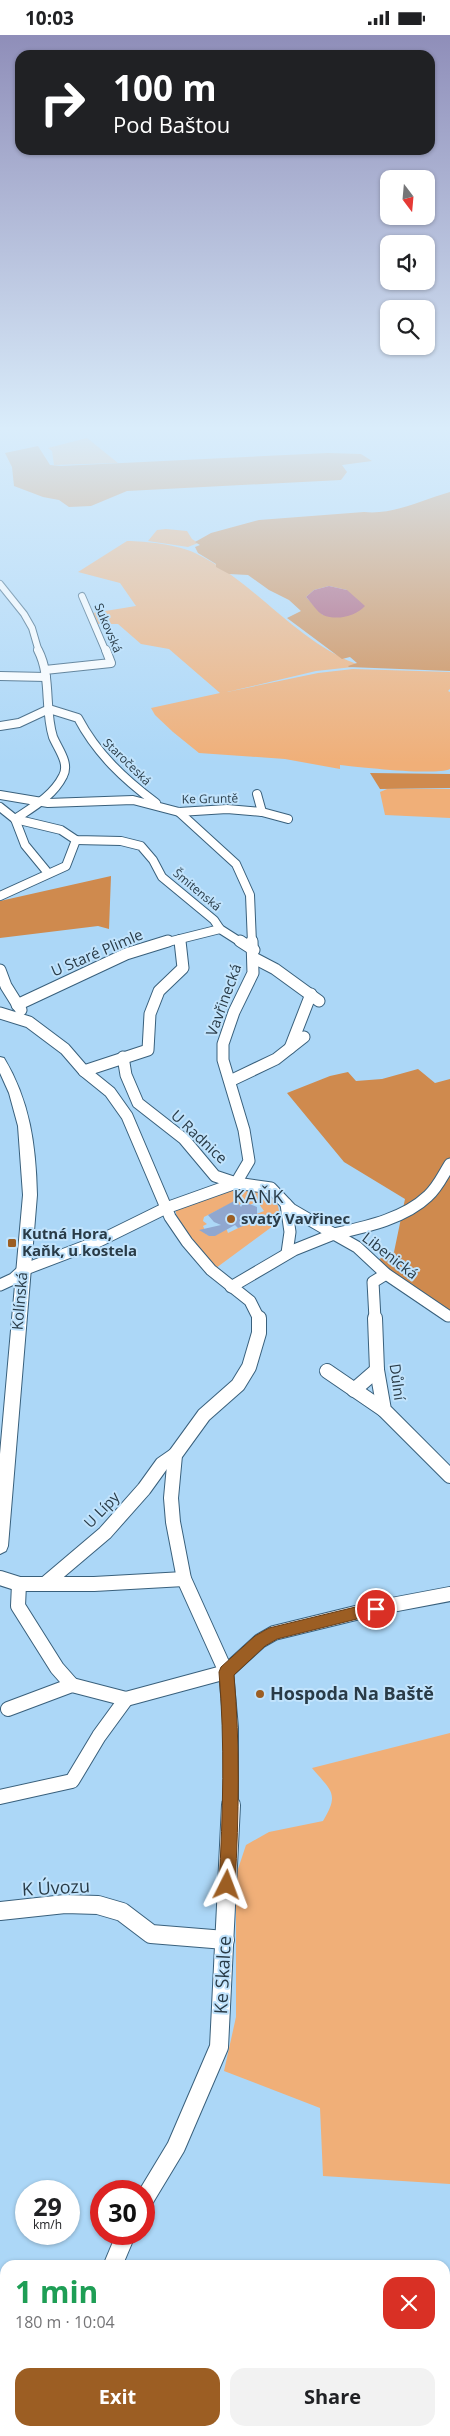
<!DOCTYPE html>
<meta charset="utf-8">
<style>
:root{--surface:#fff;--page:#f2f2f2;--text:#202124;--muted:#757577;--accent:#9c5e23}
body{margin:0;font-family:"Open Sans",sans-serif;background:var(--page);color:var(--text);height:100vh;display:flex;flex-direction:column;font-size:19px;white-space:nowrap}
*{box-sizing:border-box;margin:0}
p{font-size:16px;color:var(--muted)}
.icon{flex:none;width:28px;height:28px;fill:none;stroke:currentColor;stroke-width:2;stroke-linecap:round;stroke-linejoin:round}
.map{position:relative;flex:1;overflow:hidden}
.drawer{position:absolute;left:0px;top:2225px;width:450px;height:176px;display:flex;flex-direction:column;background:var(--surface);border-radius:15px 15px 0 0;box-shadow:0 1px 4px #0004}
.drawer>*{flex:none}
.hud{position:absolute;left:15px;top:15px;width:420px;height:105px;border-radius:15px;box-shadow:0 1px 4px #0004;background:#202124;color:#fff;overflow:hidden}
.needle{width:32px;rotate:164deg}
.tools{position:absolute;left:380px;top:135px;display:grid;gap:10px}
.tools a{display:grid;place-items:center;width:55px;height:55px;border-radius:10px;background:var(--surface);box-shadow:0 1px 4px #0004;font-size:25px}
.speed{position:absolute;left:15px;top:2145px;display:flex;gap:10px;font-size:25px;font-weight:700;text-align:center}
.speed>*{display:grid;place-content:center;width:65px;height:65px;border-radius:50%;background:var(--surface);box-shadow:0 1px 4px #0004;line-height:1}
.speed small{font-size:12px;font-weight:400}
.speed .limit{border:8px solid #d22;background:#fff;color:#111}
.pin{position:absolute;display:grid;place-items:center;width:42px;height:42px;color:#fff;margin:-21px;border:2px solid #fff;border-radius:50%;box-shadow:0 1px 5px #0007}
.me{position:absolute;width:55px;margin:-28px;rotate:3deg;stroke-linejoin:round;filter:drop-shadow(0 0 4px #0008)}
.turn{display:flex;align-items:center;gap:18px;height:105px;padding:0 15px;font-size:22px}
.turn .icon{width:65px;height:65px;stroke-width:2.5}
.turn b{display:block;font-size:35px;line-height:42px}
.round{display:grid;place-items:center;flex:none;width:52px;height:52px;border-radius:15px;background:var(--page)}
.overview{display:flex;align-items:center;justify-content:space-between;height:85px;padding:0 15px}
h1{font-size:30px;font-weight:700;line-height:38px;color:#1e9e55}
.cta{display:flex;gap:10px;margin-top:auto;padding:10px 15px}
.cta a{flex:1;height:58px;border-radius:15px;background:var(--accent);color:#fff;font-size:20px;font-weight:700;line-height:58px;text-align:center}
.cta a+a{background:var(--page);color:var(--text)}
.status{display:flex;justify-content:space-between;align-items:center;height:35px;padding:0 25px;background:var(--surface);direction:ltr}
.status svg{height:14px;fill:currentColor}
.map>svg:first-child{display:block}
.green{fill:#f0af78;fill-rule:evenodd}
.forest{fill:#cf8a4e;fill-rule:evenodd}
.water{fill:#ab5672}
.building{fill:#90a7cf}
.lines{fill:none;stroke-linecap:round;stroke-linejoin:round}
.minor-far4-casing{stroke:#39607c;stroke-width:8}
.minor-far3-casing{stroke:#39607c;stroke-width:10}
.minor-far2-casing{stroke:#39607c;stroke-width:13}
.minor-far1-casing{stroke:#39607c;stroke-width:16}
.minor-casing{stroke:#39607c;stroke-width:20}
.tertiary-casing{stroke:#39607c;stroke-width:2}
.minor-far4{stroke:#fff;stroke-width:6}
.minor-far3{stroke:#fff;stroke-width:8}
.minor-far2{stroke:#fff;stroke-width:11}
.minor-far1{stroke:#fff;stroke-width:14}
.minor{stroke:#fff;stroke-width:18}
.tertiary{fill:#fff;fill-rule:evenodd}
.route{fill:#9c5e23;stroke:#653d17}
.poi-dot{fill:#9c5e23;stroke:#c1e3fc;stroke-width:2}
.labels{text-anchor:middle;stroke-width:4;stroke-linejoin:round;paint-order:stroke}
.far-street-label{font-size:12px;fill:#293b47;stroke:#c1e3fc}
.street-label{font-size:15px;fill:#293b47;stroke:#c1e3fc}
.poi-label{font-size:15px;font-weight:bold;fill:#293b47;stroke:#c1e3fc;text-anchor:start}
.quarter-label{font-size:18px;letter-spacing:1px;fill:#293b47;stroke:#c1e3fc}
.near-poi-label{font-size:18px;font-weight:bold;fill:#293b47;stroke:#c1e3fc;text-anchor:start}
.near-street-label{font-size:18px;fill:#293b47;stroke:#c1e3fc}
</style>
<div class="status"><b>10:03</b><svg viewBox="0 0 49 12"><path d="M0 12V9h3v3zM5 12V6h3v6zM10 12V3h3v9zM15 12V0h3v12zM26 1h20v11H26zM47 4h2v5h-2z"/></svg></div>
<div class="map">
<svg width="450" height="2401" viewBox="0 0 450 2401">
<rect width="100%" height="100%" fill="#acd7f7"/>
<g class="green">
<polygon points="87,403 118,428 54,430 52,416 48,413"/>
<polygon points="166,494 187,496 192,504 198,508 188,512 148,506 157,495"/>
<path d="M127 506C146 506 179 510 195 518 256 547 297 609 362 631L316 636 227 657 318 638 353 634 450 637V654L448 656 450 657V734C435 741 359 732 340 730V734L285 724 199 718 173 697 155 680 151 673 220 658 169 614 141 609 118 589H98L93 578 136 571 120 548 78 537Z"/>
<polygon points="387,754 450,754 450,783 385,780 380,757"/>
<path d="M247 1152 270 1157C277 1167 282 1175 277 1188L216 1233 178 1186 175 1174 203 1163ZM236 1166 239 1170 244 1167 250 1170 257 1166 264 1176 254 1180 257 1184 228 1198 226 1193 214 1201 207 1200 203 1191 207 1189 203 1186 204 1182Z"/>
<path d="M450 1698V2149L323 2141 320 2073 224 2036 236 1982V1840L246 1810 269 1797 323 1786C340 1758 331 1756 312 1733Z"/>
</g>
<g class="forest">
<polygon points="38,411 50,430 61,431 328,418 361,419 372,426 342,430 347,437 341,445 127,456 91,471 69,472 59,465 43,462 14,451 12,432 5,418"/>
<path d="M450 457V636L349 632 348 631 357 628 350 622 342 624 287 583 301 576 289 565 269 555 248 540 229 539 216 532V529L198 518 195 512 200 510 195 507 211 498 259 485 364 477C394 480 421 465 450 457ZM329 551 347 555 323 580 306 562 314 555Z"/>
<polygon points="370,738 450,739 450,753 380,754"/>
<polygon points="111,841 109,894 98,891 0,903 0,866"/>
<polygon points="418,1034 435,1048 450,1044 450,1286 373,1227 394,1217 405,1164 344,1127 287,1058 330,1041 348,1037 356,1046 382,1044"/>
</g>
<path class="water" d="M329 551 347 555 365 571C356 581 337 586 323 580 317 577 311 567 306 562L314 555Z"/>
<polygon class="building" points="236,1165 241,1172 244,1167 257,1172 257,1184 244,1184 248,1189 238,1193 235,1190 215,1201 209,1201 199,1195 221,1190 214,1187 208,1180"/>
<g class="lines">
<g class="minor-far4-casing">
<g id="minor-far4">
<polyline points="0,549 24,579 32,593 39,617"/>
<polyline points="82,561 106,617"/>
</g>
</g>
<g class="minor-far3-casing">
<g id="minor-far3">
<polyline points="45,635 111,628 106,615"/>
<polyline points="0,641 46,642"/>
<path d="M49 674 78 683C97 719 124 744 156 768"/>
<polyline points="0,691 19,688 49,674"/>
<polyline points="257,759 262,777"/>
<polyline points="0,760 48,768 133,765 179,777 227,774 262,777 288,784"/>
<polyline points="0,772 15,784 61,795 76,805 121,806 141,811 153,825 162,842 214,885 220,894 242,908"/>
<polyline points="179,777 236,829 250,860 252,908"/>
<path d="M15 784C33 772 53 761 63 741 70 728 58 714 53 702 44 674 52 642 38 615"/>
<polyline points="15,784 25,810 48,838"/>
<polyline points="0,861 66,831 76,805"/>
<polyline points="180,904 180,908"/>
<polyline points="164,908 220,894"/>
</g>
</g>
<g class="minor-far2-casing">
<g id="minor-far2">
<polyline points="240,906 254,915"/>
<polyline points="254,923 275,934 319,966"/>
<polyline points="0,935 6,951 21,975"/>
<polyline points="17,970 126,919 168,906"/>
<polyline points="0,978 29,987 65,1014 84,1036 110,1057 127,1081 170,1182 187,1207 211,1235 250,1266 259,1284"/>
<polyline points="290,1013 311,959"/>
<polyline points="123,1022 126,1040 138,1068 184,1104 215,1141 236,1148 249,1126 244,1095 223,1025 223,1009 234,977 253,938 252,906"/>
<polyline points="84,1036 148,1015 150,979 159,956 183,933 180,906"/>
<polyline points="230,1046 276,1024 304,1002"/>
<polyline points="286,1169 290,1197 287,1218"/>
<path d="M0 1250 13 1244 23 1235 99 1206 166 1173 236 1148 271 1153 291 1174 334 1199C365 1192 404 1184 428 1161 438 1152 443 1140 450 1129"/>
<polyline points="231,1252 294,1215 334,1199 357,1212 386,1239 448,1281"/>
<polyline points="375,1284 373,1247 386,1239"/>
</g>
</g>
<g class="minor-far1-casing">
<g id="minor-far1">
<polyline points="375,1283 377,1335 384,1375 450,1441"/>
<polyline points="327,1336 384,1375"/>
<polyline points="354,1355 377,1335"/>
<polyline points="0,1543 19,1549 94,1549 184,1544"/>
<polyline points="46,1548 105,1498 144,1454 162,1429 175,1420"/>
<polyline points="19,1549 18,1571 57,1633 72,1650"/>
<polyline points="8,1674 72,1650 126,1664 226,1637 260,1606 274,1598 376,1573 450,1559"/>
<polyline points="0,1762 72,1746 99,1701 126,1664"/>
<polyline points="231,1771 231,1693 226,1637 184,1544 173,1487 171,1463 175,1420 204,1380 238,1350 249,1332 259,1298 259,1283"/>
</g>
</g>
<g class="minor-casing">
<g id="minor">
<polyline points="0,1876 65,1869 98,1870 122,1877 151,1899 225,1905"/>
<polyline points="144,2165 176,2112 219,2012 231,1770"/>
<polyline points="113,2230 126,2199"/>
<polyline points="53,2401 54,2396"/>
</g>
</g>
<g class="tertiary-casing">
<path id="tertiary" d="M0 1022 4 1023C30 1066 36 1111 37 1160L8 1511 6 1516 0 1519V1419L23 1160 18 1091 9 1058 0 1038Z"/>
</g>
<use href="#minor-far4" class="minor-far4"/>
<use href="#minor-far3" class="minor-far3"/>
<use href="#minor-far2" class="minor-far2"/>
<use href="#minor-far1" class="minor-far1"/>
<use href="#minor" class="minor"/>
<use href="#tertiary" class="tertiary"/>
</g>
<linearGradient id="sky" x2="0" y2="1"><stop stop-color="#8f8eb9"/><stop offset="0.54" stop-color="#daedfb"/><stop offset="1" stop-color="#daedfb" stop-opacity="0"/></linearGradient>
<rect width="450" height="728" fill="url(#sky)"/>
<path class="route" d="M376 1567 381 1569 383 1574 381 1578 277 1604 265 1611 234 1640C240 1710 239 1780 235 1850L233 1856 227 1859 222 1856 219 1850C223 1779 225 1708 219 1637L221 1632 255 1601 269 1593Z"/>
<g class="poi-dot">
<circle cx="231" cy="1184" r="5"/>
<rect x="7" y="1203" width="10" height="10" rx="2.5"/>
<circle cx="260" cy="1659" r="5"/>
</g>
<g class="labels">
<g class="far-street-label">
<text transform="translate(108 593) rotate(67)" y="4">Sukovská</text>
<text transform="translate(127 727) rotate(44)" y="4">Staročeská</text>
<text transform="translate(210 764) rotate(-1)" y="4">Ke Gruntě</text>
<text transform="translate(197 855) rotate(40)" y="4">Šmitenská</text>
</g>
<g class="street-label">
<text transform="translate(97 918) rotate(-23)" y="5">U Staré Plimle</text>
<text transform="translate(224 965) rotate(-70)" y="5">Vavřinecká</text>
<text transform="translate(199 1102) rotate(43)" y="5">U Radnice</text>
<text transform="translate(390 1221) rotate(38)" y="5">Libenická</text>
<text transform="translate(20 1266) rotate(-85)" y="5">Kolínská</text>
<text transform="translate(397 1347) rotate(82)" y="5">Důlní</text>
<text transform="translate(102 1475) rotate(-46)" y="5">U Lípy</text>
</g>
<g class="poi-label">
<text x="241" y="1189">svatý Vavřinec</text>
<text x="22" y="1204">Kutná Hora,<tspan x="22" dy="17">Kaňk, u kostela</tspan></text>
</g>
<g class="quarter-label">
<text x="259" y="1168">KAŇK</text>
</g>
<g class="near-poi-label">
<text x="270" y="1665">Hospoda Na Baště</text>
</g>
<g class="near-street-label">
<text transform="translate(56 1853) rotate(-3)" y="6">K Úvozu</text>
<text transform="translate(223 1940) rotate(-87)" y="6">Ke Skalce</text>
</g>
</g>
</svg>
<div class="tools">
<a><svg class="needle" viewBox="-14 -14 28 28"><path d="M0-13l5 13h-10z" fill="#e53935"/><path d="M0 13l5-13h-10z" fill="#757577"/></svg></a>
<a><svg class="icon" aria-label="sound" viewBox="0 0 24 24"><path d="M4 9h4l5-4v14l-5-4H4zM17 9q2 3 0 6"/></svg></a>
<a><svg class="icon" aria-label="search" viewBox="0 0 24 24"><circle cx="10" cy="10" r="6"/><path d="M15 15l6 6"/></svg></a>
</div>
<div class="speed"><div>29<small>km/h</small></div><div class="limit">30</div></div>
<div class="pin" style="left:376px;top:1574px;background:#d93025"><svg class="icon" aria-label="arrive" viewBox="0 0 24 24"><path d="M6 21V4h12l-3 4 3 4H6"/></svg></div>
<svg class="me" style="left:227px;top:1850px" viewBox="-20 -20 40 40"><path d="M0-17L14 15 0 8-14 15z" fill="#9c5e23" stroke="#fff" stroke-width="4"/></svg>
<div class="hud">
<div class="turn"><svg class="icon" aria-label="right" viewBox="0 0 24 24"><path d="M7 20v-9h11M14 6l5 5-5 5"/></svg><div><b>100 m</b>Pod Baštou</div></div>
</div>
<section class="drawer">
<div class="overview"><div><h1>1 min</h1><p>180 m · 10:04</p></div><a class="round" style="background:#d93025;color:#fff"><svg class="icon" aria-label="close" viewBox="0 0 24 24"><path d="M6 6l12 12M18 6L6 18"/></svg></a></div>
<div class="cta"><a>Exit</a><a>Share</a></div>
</section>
</div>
